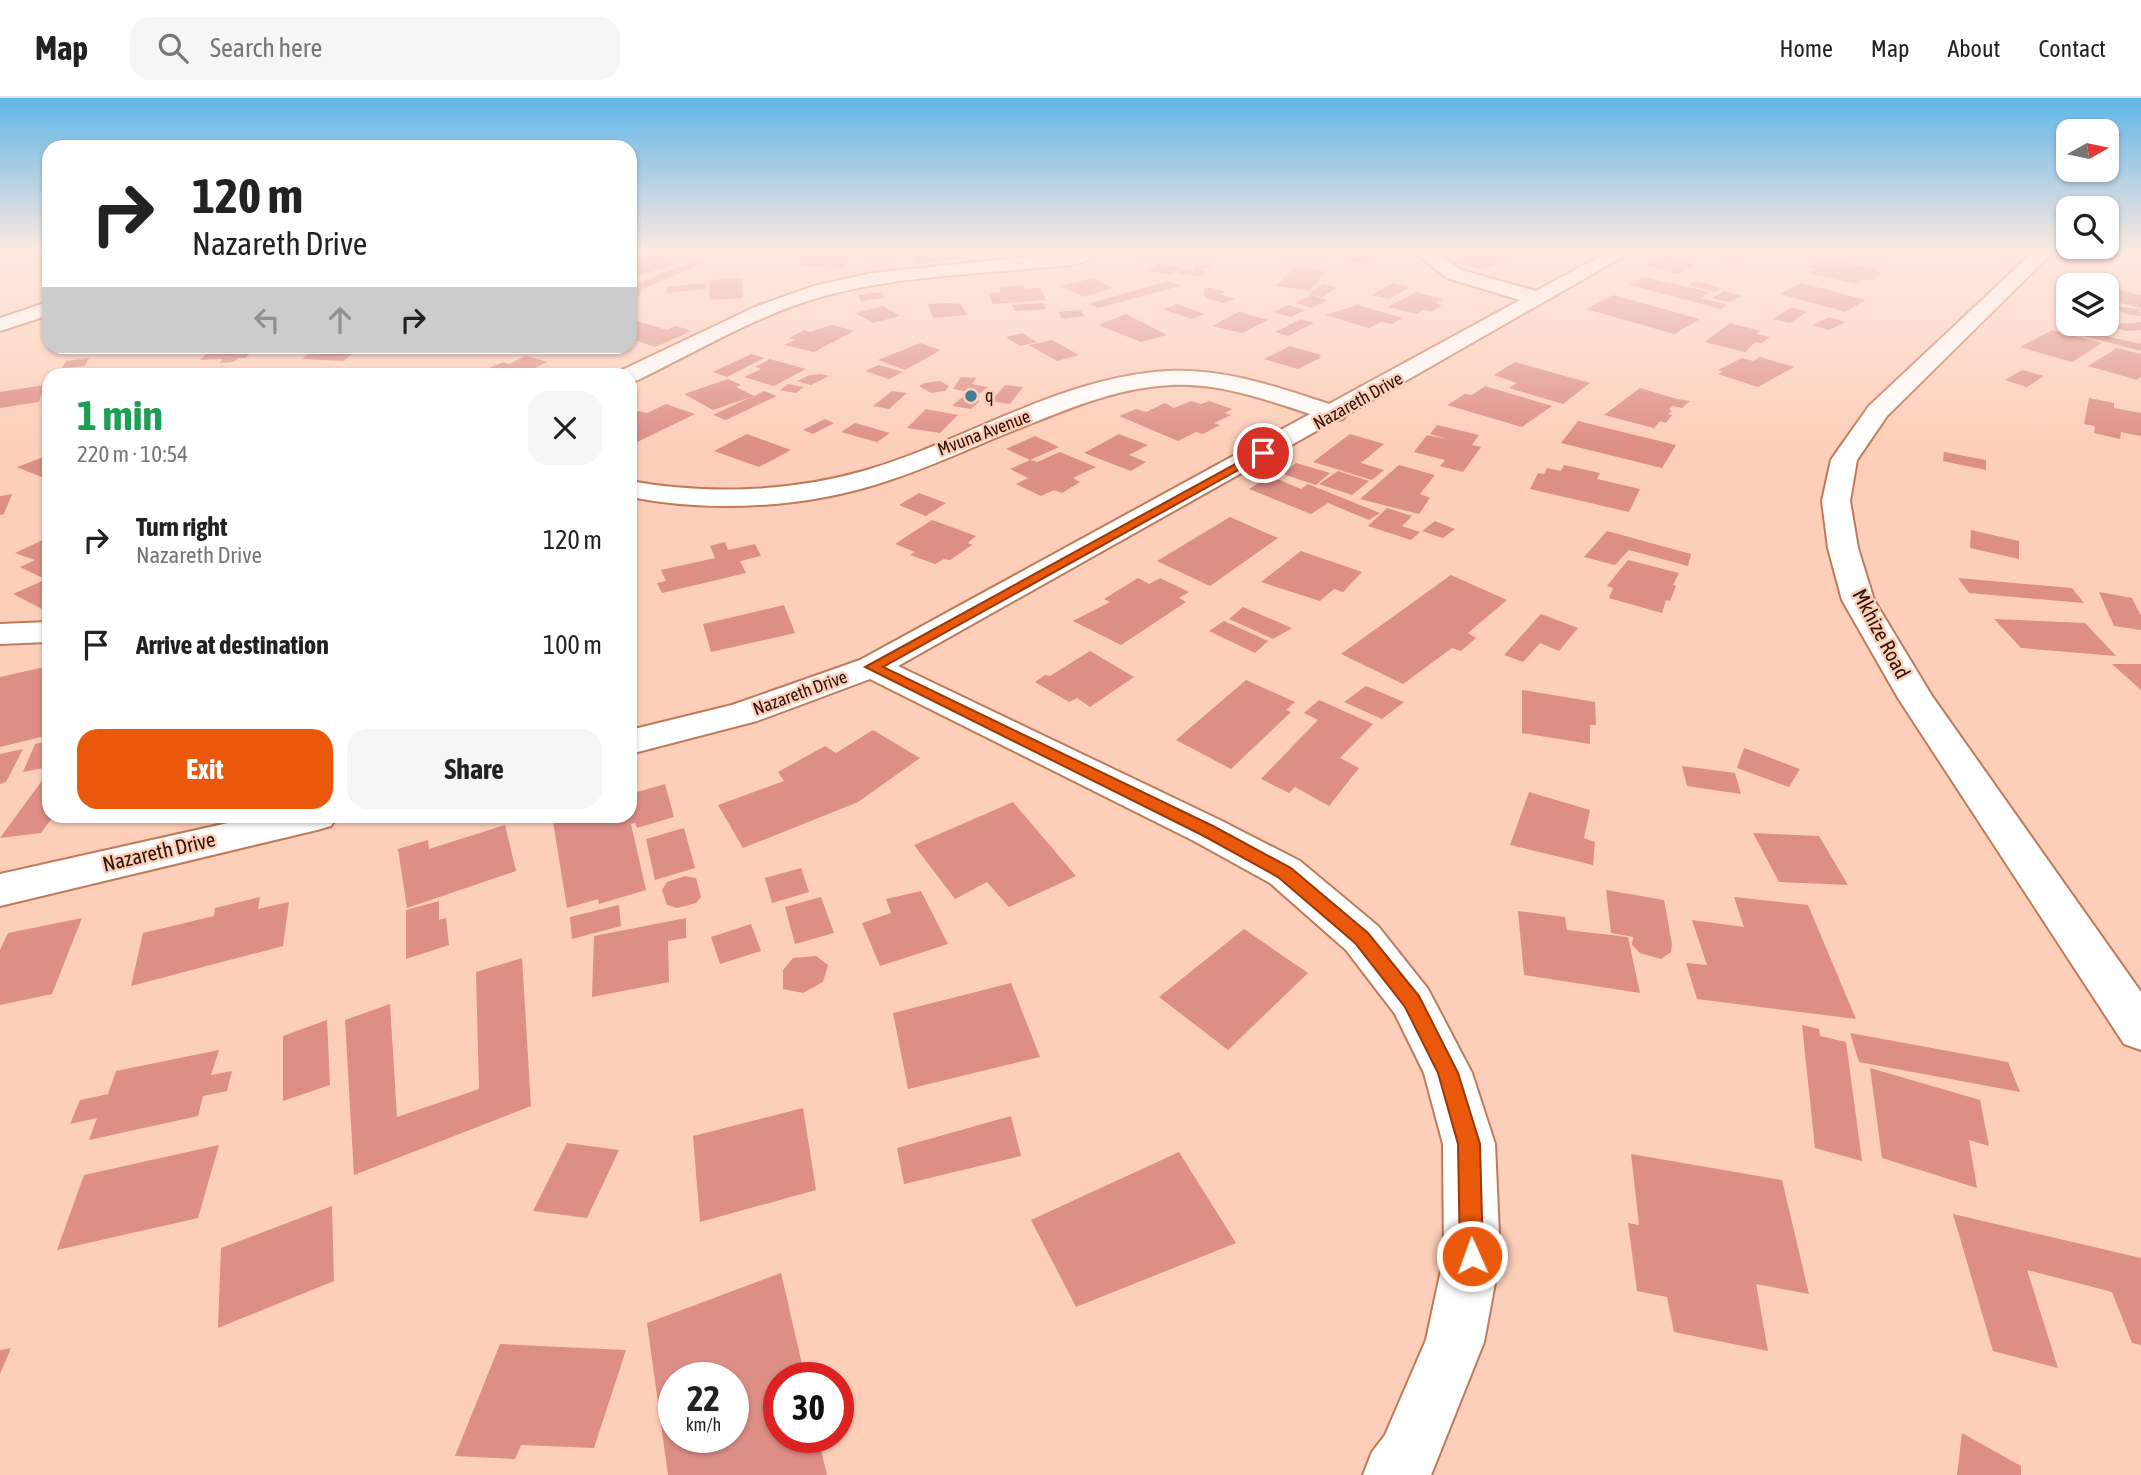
<!DOCTYPE html>
<meta charset="utf-8">
<style>
:root{--surface:#fff;--page:#f6f6f6;--text:#222;--muted:#767676;--line:#e0e0e0;--accent:#ea580c}
body{margin:0;font-family:"Asap Condensed",sans-serif;background:var(--page);color:var(--text);height:100vh;display:flex;flex-direction:column;font-size:26px;white-space:nowrap}
*{box-sizing:border-box;margin:0}
p{font-size:23px;color:var(--muted)}
.icon{flex:none;width:38px;height:38px;fill:none;stroke:currentColor;stroke-width:2;stroke-linecap:round;stroke-linejoin:round}
.map{position:relative;flex:1;overflow:hidden}
.drawer{position:absolute;left:42px;top:270px;width:595px;height:455px;display:flex;flex-direction:column;background:var(--surface);border-radius:21px;box-shadow:0 2px 5px #0004}
.drawer>*{flex:none}
.guide{position:absolute;left:42px;top:42px;width:595px;height:214px;border-radius:21px;box-shadow:0 2px 5px #0004;background:#fff;color:var(--text);overflow:hidden}
.needle{width:46px;rotate:81deg}
.fabs{position:absolute;left:2056px;top:21px;display:grid;gap:14px}
.fabs a{display:grid;place-items:center;width:63px;height:63px;border-radius:14px;background:var(--surface);box-shadow:0 2px 5px #0004;font-size:35px}
.speed{position:absolute;left:658px;top:1264px;display:flex;gap:14px;font-size:35px;font-weight:700;text-align:center}
.speed>*{display:grid;place-content:center;width:91px;height:91px;border-radius:50%;background:var(--surface);box-shadow:0 2px 5px #0004;line-height:1}
.speed small{font-size:18px;font-weight:400}
.speed .limit{border:10px solid #d22;background:#fff;color:#111}
.pin{position:absolute;display:grid;place-items:center;width:60px;height:60px;color:#fff;margin:-30px;border:4px solid #fff;border-radius:50%;box-shadow:0 2px 7px #0007}
.me{position:absolute;width:77px;margin:-38px;rotate:358deg;stroke-linejoin:round;filter:drop-shadow(0 0 5px #0008)}
.turn{display:flex;align-items:center;gap:24px;height:147px;padding:0 35px;font-size:32px}
.turn .icon{width:91px;height:91px;stroke-width:2.5}
.turn b{display:block;font-size:49px;line-height:60px}
.lanes{display:flex;align-items:center;height:66px;padding:0 35px;background:#0003;justify-content:center;gap:35px;direction:ltr}
.lanes .off{opacity:.35}
.round{display:grid;place-items:center;flex:none;width:74px;height:74px;border-radius:21px;background:var(--page)}
.summary{display:flex;align-items:center;justify-content:space-between;height:119px;padding:0 35px}
h1{font-size:42px;font-weight:700;line-height:52px;color:#1e9e55}
.cta{display:flex;gap:14px;margin-top:auto;padding:14px 35px}
.cta a{flex:1;height:80px;border-radius:21px;background:var(--accent);color:#fff;font-size:28px;font-weight:700;line-height:80px;text-align:center}
.cta a+a{background:var(--page);color:var(--text)}
ul{padding:0;list-style:none}
li{display:flex;align-items:center;gap:21px;height:105px;padding:0 35px}
li div{flex:1}
li b{display:block;font-size:26px}
li em{font-style:normal}
header{display:flex;align-items:center;gap:42px;box-sizing:border-box;height:98px;padding:0 35px;background:var(--surface);border-bottom:2px solid var(--line)}
header strong{font-size:33px}
nav{display:flex;gap:38px;margin-inline-start:auto;font-size:24px}
.search{width:490px;height:63px;background:var(--page);display:flex;align-items:center;gap:18px;box-sizing:border-box;padding:0 24px;border-radius:21px;color:var(--muted);font-size:26px}
.map>svg:first-child{display:block}
.building{fill:#dd8e86;fill-rule:evenodd}
.lines{fill:none;stroke-linecap:round;stroke-linejoin:round}
.minor-casing{stroke:#bf7a59;stroke-width:4}
.minor{fill:#fff;fill-rule:evenodd}
.route{fill:#ea580c;stroke:#983908;stroke-width:2}
.poi-dot{fill:#407c94;stroke:#fdcfba;stroke-width:2.5}
.labels{text-anchor:middle;stroke-width:5;stroke-linejoin:round;paint-order:stroke}
.far-poi-label{font-size:18px;fill:#2f1407;stroke:#fdcfba;text-anchor:start}
.far-street-label{font-size:18px;fill:#2f1407;stroke:#fdcfba}
.street-label{font-size:21px;fill:#2f1407;stroke:#fdcfba}
</style>
<header>
<strong>Map</strong>
<div class="search"><svg class="icon" aria-label="search" viewBox="0 0 24 24"><circle cx="10" cy="10" r="6"/><path d="M15 15l6 6"/></svg>Search here</div>
<nav><a>Home</a><a>Map</a><a>About</a><a>Contact</a></nav>
</header>
<div class="map">
<svg width="2141" height="1377" viewBox="0 0 2141 1377">
<rect width="100%" height="100%" fill="#fdcfba"/>
<g class="building">
<polygon points="969,154 961,157 964,161 916,166 907,155"/>
<polygon points="1481,154 1512,155 1526,154 1482,172 1454,164"/>
<polygon points="1704,154 1747,154 1755,157 1734,164"/>
<polygon points="806,156 852,158 844,170 797,168"/>
<polygon points="1352,157 1370,161 1370,164 1363,166 1344,163 1344,159"/>
<polygon points="644,158 666,160 675,163 669,165 675,167 630,179 630,162"/>
<polygon points="1665,159 1696,167 1677,176 1646,167"/>
<polygon points="1829,161 1879,172 1876,174 1881,175 1873,182 1862,182 1857,186 1809,175 1815,171 1810,169 1819,162 1826,164"/>
<polygon points="694,162 706,164 641,192 640,197 630,200 630,189"/>
<polygon points="1157,166 1176,169 1181,170 1172,177 1147,173"/>
<polygon points="1197,166 1209,167 1212,170 1201,172 1206,173 1200,179 1177,175 1182,170 1195,172 1194,168"/>
<polygon points="1294,168 1327,173 1310,193 1276,188"/>
<polygon points="1643,179 1710,194 1701,200 1728,207 1721,211 1629,187"/>
<polygon points="742,180 743,200 710,202 709,182"/>
<polygon points="1093,180 1113,190 1083,199 1061,188"/>
<polygon points="1168,183 1180,188 1098,210 1088,206"/>
<polygon points="1696,183 1721,190 1714,194 1689,187"/>
<polygon points="705,185 706,191 667,195 667,189"/>
<polygon points="1393,185 1410,189 1389,201 1371,197"/>
<polygon points="1801,185 1866,202 1845,214 1780,196"/>
<polygon points="1323,186 1337,189 1323,199 1309,196"/>
<polygon points="1023,187 1025,191 1040,190 1046,202 993,206 988,195 1001,194 999,189"/>
<polygon points="1208,189 1225,194 1220,196 1235,201 1224,205 1209,201 1204,198 1204,191"/>
<polygon points="2107,189 2141,197 2141,210 2107,202"/>
<polygon points="1724,193 1741,198 1729,204 1712,200"/>
<polygon points="882,194 885,200 861,203 858,197"/>
<polygon points="1416,194 1443,201 1435,205 1442,207 1432,213 1424,212 1416,216 1388,209"/>
<polygon points="1311,197 1328,202 1312,210 1295,205"/>
<polygon points="1613,197 1700,221 1674,236 1586,211"/>
<polygon points="949,205 961,206 967,217 933,220 928,206"/>
<polygon points="1043,205 1046,211 1015,213 1012,207"/>
<polygon points="1177,206 1205,216 1192,221 1163,211"/>
<polygon points="1288,207 1305,212 1291,219 1273,214"/>
<polygon points="1357,207 1403,220 1392,226 1382,224 1369,230 1325,217"/>
<polygon points="883,208 900,218 873,225 855,215"/>
<polygon points="1791,209 1807,214 1790,225 1773,221"/>
<polygon points="2119,209 2139,211 2141,218 2126,216 2117,211"/>
<polygon points="1080,212 1085,218 1062,221 1058,214"/>
<polygon points="1239,214 1268,222 1242,235 1212,228"/>
<polygon points="1126,216 1167,237 1141,244 1098,227"/>
<polygon points="1829,219 1846,224 1829,232 1812,227"/>
<polygon points="630,221 667,232 676,228 692,233 655,249 635,242 630,244"/>
<polygon points="1301,221 1314,225 1288,238 1275,234"/>
<polygon points="2141,224 2141,232 2125,233 2110,227"/>
<polygon points="1730,225 1760,233 1756,236 1770,239 1762,245 1755,244 1745,254 1705,244"/>
<polygon points="832,227 854,233 814,254 784,247 795,242 789,240 804,232 810,234"/>
<polygon points="2052,232 2102,245 2072,264 2020,249"/>
<polygon points="2078,232 2141,246 2141,253 2073,235"/>
<polygon points="1022,235 1037,244 1020,248 1006,239"/>
<polygon points="1052,242 1079,257 1057,263 1029,247"/>
<polygon points="920,245 941,252 905,272 878,262"/>
<polygon points="235,248 256,248 246,260 238,260 234,264 219,265 223,261 200,262 206,256 229,255"/>
<polygon points="317,248 361,248 344,263 302,261"/>
<polygon points="1290,248 1321,257 1318,259 1322,259 1298,271 1264,261"/>
<polygon points="2117,250 2141,256 2141,279 2137,282 2088,268"/>
<polygon points="751,256 764,260 727,279 713,274"/>
<polygon points="526,258 548,264 521,276 476,276 503,264 509,266"/>
<polygon points="1760,259 1794,269 1758,289 1718,276 1723,274 1718,272 1742,260 1753,263"/>
<polygon points="89,260 85,268 62,270 66,263"/>
<polygon points="770,261 806,271 774,288 744,279 761,271 755,269"/>
<polygon points="1515,264 1590,285 1563,306 1509,290 1517,285 1494,277"/>
<polygon points="879,267 903,274 889,281 865,273"/>
<polygon points="2022,272 2044,278 2027,289 2005,282"/>
<polygon points="821,276 829,278 811,287 797,283 810,277"/>
<polygon points="961,279 976,280 972,286 988,289 973,301 980,303 971,311 952,308 968,294 953,291"/>
<polygon points="728,281 741,287 736,289 754,298 764,293 777,298 726,322 713,317 751,299 713,312 684,296"/>
<polygon points="940,283 949,288 945,293 931,295 919,288 924,285"/>
<polygon points="788,286 804,289 796,295 780,292"/>
<polygon points="44,287 39,304 0,310 0,294"/>
<polygon points="1005,287 1023,289 1010,306 991,303"/>
<polygon points="1485,288 1552,308 1522,329 1447,307 1465,296 1472,297"/>
<polygon points="1640,290 1677,301 1690,303 1682,310 1673,308 1669,311 1672,313 1668,316 1672,317 1666,325 1660,323 1654,330 1604,317"/>
<polygon points="892,293 907,295 889,311 873,308"/>
<polygon points="2089,300 2114,305 2114,310 2141,315 2141,338 2121,334 2120,341 2094,335 2095,328 2084,326"/>
<polygon points="1191,303 1201,306 1209,303 1232,311 1225,315 1231,317 1214,325 1220,327 1203,336 1196,334 1178,343 1119,318 1136,311 1146,314 1165,305 1174,310"/>
<polygon points="666,306 695,316 633,346 630,345 630,317 639,313 647,315"/>
<polygon points="926,311 958,317 940,335 907,330"/>
<polygon points="825,321 834,325 813,336 803,332"/>
<polygon points="1578,323 1676,347 1662,370 1561,345"/>
<polygon points="855,325 890,335 877,344 841,334"/>
<polygon points="1437,327 1479,337 1472,347 1481,349 1463,374 1440,368 1445,362 1414,354 1427,337 1447,341 1430,336"/>
<polygon points="747,336 791,352 759,369 714,353"/>
<polygon points="1119,336 1148,347 1129,357 1146,364 1131,373 1084,355"/>
<polygon points="1350,336 1384,346 1361,365 1384,372 1372,382 1313,364"/>
<polygon points="1035,338 1059,349 1030,362 1006,351"/>
<polygon points="1060,354 1096,369 1073,380 1080,384 1062,395 1054,392 1041,398 1016,386 1028,380 1010,371 1030,362 1037,364"/>
<polygon points="1944,354 1986,362 1986,372 1943,363"/>
<polygon points="49,357 49,382 17,369"/>
<polygon points="1296,365 1330,375 1316,387 1283,376"/>
<polygon points="1399,367 1435,377 1420,396 1430,400 1419,416 1360,401"/>
<polygon points="1564,367 1600,375 1597,381 1640,391 1629,414 1530,391 1538,375 1544,376 1547,370 1561,373"/>
<polygon points="1338,373 1369,383 1352,397 1319,386"/>
<polygon points="1270,378 1301,391 1308,386 1380,415 1369,422 1328,405 1311,416 1249,391"/>
<polygon points="919,395 946,405 926,418 899,407"/>
<polygon points="12,396 4,416 0,417 0,398"/>
<polygon points="1387,410 1412,418 1402,428 1420,434 1411,442 1368,428"/>
<polygon points="1230,419 1278,440 1210,488 1157,463"/>
<polygon points="932,422 976,438 968,445 972,447 950,462 944,461 935,466 910,457 915,454 895,446"/>
<polygon points="1435,423 1455,431 1443,440 1422,433"/>
<polygon points="1971,432 2019,443 2019,461 1970,450"/>
<polygon points="1607,433 1691,456 1688,468 1629,452 1615,467 1584,459"/>
<polygon points="49,439 49,479 45,481 20,469 35,462 15,455"/>
<polygon points="725,444 728,452 755,446 761,458 740,463 746,475 662,495 657,485 666,483 661,472 715,460 710,448"/>
<polygon points="1301,453 1362,474 1343,494 1334,491 1320,503 1261,484"/>
<polygon points="1628,462 1679,475 1673,487 1676,488 1670,503 1666,502 1662,515 1609,500 1613,490 1607,488"/>
<polygon points="1451,477 1507,502 1468,535 1476,540 1461,553 1452,550 1403,586 1341,556"/>
<polygon points="49,480 49,510 44,512 13,496"/>
<polygon points="1138,480 1149,486 1160,480 1189,494 1179,500 1186,504 1121,547 1073,523 1110,504 1104,501"/>
<polygon points="1958,480 2072,490 2084,505 1969,495"/>
<polygon points="2099,494 2132,500 2141,518 2141,532 2114,528"/>
<polygon points="784,507 795,535 711,554 703,526"/>
<polygon points="1243,509 1292,530 1273,541 1229,521"/>
<polygon points="1541,516 1578,530 1559,553 1540,545 1523,564 1504,557"/>
<polygon points="1994,521 2085,525 2116,558 2021,550"/>
<polygon points="1224,523 1268,543 1255,555 1209,533"/>
<polygon points="1090,553 1134,579 1090,609 1077,600 1069,604 1035,584 1045,577 1050,578"/>
<polygon points="2112,566 2141,566 2141,592"/>
<polygon points="49,568 49,637 0,649 0,579"/>
<polygon points="1246,582 1295,604 1286,612 1291,614 1231,671 1176,642"/>
<polygon points="1366,588 1404,604 1382,621 1344,604"/>
<polygon points="1522,592 1595,604 1596,627 1590,627 1590,646 1522,635"/>
<polygon points="1319,602 1373,626 1340,660 1359,670 1329,708 1295,689 1289,695 1261,681 1318,622 1304,615"/>
<polygon points="873,632 920,660 858,704 743,750 718,707 784,683 778,674 825,648 836,655"/>
<polygon points="49,643 49,669 23,674 35,646"/>
<polygon points="1744,650 1800,671 1789,689 1737,670"/>
<polygon points="23,651 6,684 0,686 0,656"/>
<polygon points="1682,668 1735,675 1741,696 1687,688"/>
<polygon points="49,673 49,718 62,719 52,720 41,735 0,740"/>
<polygon points="665,686 674,719 637,730 635,725 631,726 646,792 599,806 598,801 567,810 553,724 576,718 630,718 630,696"/>
<polygon points="1529,694 1590,712 1584,740 1595,744 1593,767 1510,747"/>
<polygon points="1013,704 1076,778 1009,809 987,784 955,801 914,747"/>
<polygon points="505,727 516,773 407,810 398,751 428,742 429,751"/>
<polygon points="684,730 695,770 655,782 646,741"/>
<polygon points="1753,735 1819,738 1848,787 1779,784"/>
<polygon points="801,770 809,794 772,805 765,780"/>
<polygon points="685,778 696,780 701,799 696,805 677,810 667,807 662,792 667,784"/>
<polygon points="1606,792 1664,802 1672,846 1671,854 1661,861 1640,855 1632,847 1633,839 1611,835"/>
<polygon points="921,793 948,846 880,868 862,825 891,815 886,801"/>
<polygon points="260,799 258,811 289,804 283,848 131,888 143,835 214,818 215,810"/>
<polygon points="821,799 834,835 795,846 785,809"/>
<polygon points="1734,799 1808,807 1856,921 1697,901 1686,865 1707,867 1692,822 1744,829"/>
<polygon points="439,803 439,822 446,820 449,847 406,861 406,812"/>
<polygon points="619,807 621,828 572,841 570,819"/>
<polygon points="1518,813 1565,819 1567,832 1628,839 1640,895 1524,877"/>
<polygon points="82,820 52,896 0,907 0,852 8,835"/>
<polygon points="686,820 686,840 668,843 669,884 592,899 594,838"/>
<polygon points="751,826 761,853 720,866 711,839"/>
<polygon points="1244,831 1308,875 1228,952 1159,899"/>
<polygon points="816,858 828,867 823,884 803,895 783,891 783,872 793,860"/>
<polygon points="522,860 531,1008 354,1077 345,922 390,906 397,1019 479,991 476,874"/>
<polygon points="1011,885 1040,959 908,991 893,915"/>
<polygon points="327,922 330,987 283,1003 283,938"/>
<polygon points="1802,927 1819,931 1820,938 1846,944 1862,1063 1815,1050"/>
<polygon points="1850,935 2008,964 2020,994 1859,964"/>
<polygon points="219,952 211,977 232,973 227,993 203,998 198,1018 89,1042 97,1020 70,1026 80,1002 108,996 116,973"/>
<polygon points="1870,970 1980,1002 1989,1048 1969,1042 1977,1090 1882,1060"/>
<polygon points="803,1010 816,1092 700,1124 693,1038"/>
<polygon points="1011,1018 1021,1058 904,1086 897,1050"/>
<polygon points="567,1045 619,1052 587,1120 533,1113"/>
<polygon points="219,1047 198,1120 57,1152 84,1077"/>
<polygon points="1179,1054 1236,1145 1076,1209 1031,1122"/>
<polygon points="1631,1056 1782,1082 1809,1196 1756,1186 1768,1253 1674,1234 1667,1199 1637,1193 1628,1125 1639,1127"/>
<polygon points="332,1108 334,1183 218,1230 221,1150"/>
<polygon points="1953,1116 2141,1160 2141,1247 2132,1245 2112,1194 2027,1172 2058,1270 1993,1253"/>
<path d="M781 1175 805 1279H779V1339H818L827 1377H668L647 1225ZM674 1279H733V1339H674Z"/>
<polygon points="500,1246 626,1252 594,1350 521,1347 515,1361 455,1358"/>
<polygon points="11,1250 0,1276 0,1252"/>
<polygon points="1962,1335 2021,1368 2021,1377 1957,1377"/>
</g>
<g class="lines">
<g class="minor-casing">
<g id="minor">
<path d="M1074 154H1094L1089 162 1072 167C995 175 903 177 828 197 762 214 700 252 638 282L630 284V276H619L622 272 757 208 814 188 872 175Z"/>
<path d="M1414 154H1436L1461 172 1536 193 1608 154H1631L1346 317 1343 321 1334 323 898 568 1222 723 1300 763 1378 828 1428 891 1472 975 1495 1046 1500 1158 1484 1244 1431 1377H1363L1372 1354 1385 1337 1426 1242 1444 1158 1443 1046 1424 975 1395 916 1346 852 1270 785 1194 743 870 581 757 623 630 656V632L732 607 860 562 1310 316C1264 301 1220 285 1171 287 1111 290 1059 315 1005 336 966 352 927 370 887 383 806 410 713 415 630 399V383C707 397 791 394 867 372 968 342 1061 279 1168 273 1224 270 1277 289 1329 306L1520 202 1447 180Z"/>
<polygon points="2033,154 2053,154 1887,318 1857,362 1850,403 1858,450 1874,502 1932,598 2141,894 2141,952 2124,946 1898,600 1842,502 1828,450 1822,403 1831,362 1835,356 1869,308"/>
<polygon points="45,205 49,206 49,217 0,233 0,220"/>
<polygon points="49,524 49,544 0,546 0,526"/>
<polygon points="259,718 337,718 331,728 317,732 0,808 0,776"/>
</g>
</g>
<use href="#minor" class="minor"/>
</g>
<linearGradient id="sky" x2="0" y2="1"><stop stop-color="#5fb6e8"/><stop offset="0.44" stop-color="#fee9e0"/><stop offset="1" stop-color="#fee9e0" stop-opacity="0"/></linearGradient>
<rect width="2141" height="347" fill="url(#sky)"/>
<polygon class="route" points="1259,353 1269,355 883,569 1213,728 1291,770 1368,835 1419,898 1458,975 1480,1046 1483,1158 1480,1166 1472,1169 1464,1166 1460,1158 1458,1046 1438,975 1405,909 1355,845 1278,779 1202,737 865,569"/>
<circle class="poi-dot" cx="971" cy="298" r="7"/>
<g class="labels">
<g class="far-poi-label">
<text x="985" y="304">q</text>
</g>
<g class="far-street-label">
<text transform="translate(1358 303) rotate(-29)" y="6">Nazareth Drive</text>
<text transform="translate(984 335) rotate(-21)" y="6">Mvuna Avenue</text>
<text transform="translate(800 595) rotate(-20)" y="6">Nazareth Drive</text>
</g>
<g class="street-label">
<text transform="translate(1881 536) rotate(62)" y="7">Mkhize Road</text>
<text transform="translate(159 754) rotate(-13)" y="7">Nazareth Drive</text>
</g>
</g>
</svg>
<div class="fabs">
<a><svg class="needle" viewBox="-14 -14 28 28"><path d="M0-13l5 13h-10z" fill="#e53935"/><path d="M0 13l5-13h-10z" fill="#767676"/></svg></a>
<a><svg class="icon" aria-label="search" viewBox="0 0 24 24"><circle cx="10" cy="10" r="6"/><path d="M15 15l6 6"/></svg></a>
<a><svg class="icon" aria-label="layers" viewBox="0 0 24 24"><path d="M12 4l9 5-9 5-9-5zM3 14l9 5 9-5"/></svg></a>
</div>
<div class="speed"><div>22<small>km/h</small></div><div class="limit">30</div></div>
<div class="pin" style="left:1263px;top:355px;background:#d93025"><svg class="icon" aria-label="arrive" viewBox="0 0 24 24"><path d="M6 21V4h12l-3 4 3 4H6"/></svg></div>
<svg class="me" style="left:1472px;top:1158px" viewBox="-20 -20 40 40"><circle r="17" fill="#ea580c" stroke="#fff" stroke-width="3"/><path d="M0-11L8 9 0 5-8 9z" fill="#fff"/></svg>
<div class="guide">
<div class="turn"><svg class="icon" aria-label="right" viewBox="0 0 24 24"><path d="M7 20v-9h11M14 6l5 5-5 5"/></svg><div><b>120 m</b>Nazareth Drive</div></div>
<div class="lanes"><svg class="icon off" aria-label="left" viewBox="0 0 24 24"><path d="M17 20v-9H6M10 6l-5 5 5 5"/></svg><svg class="icon off" aria-label="ahead" viewBox="0 0 24 24"><path d="M12 20V5M6 11l6-6 6 6"/></svg><svg class="icon" aria-label="right" viewBox="0 0 24 24"><path d="M7 20v-9h11M14 6l5 5-5 5"/></svg></div>
</div>
<section class="drawer">
<div class="summary"><div><h1>1 min</h1><p>220 m · 10:54</p></div><a class="round"><svg class="icon" aria-label="close" viewBox="0 0 24 24"><path d="M6 6l12 12M18 6L6 18"/></svg></a></div>
<ul>
<li><svg class="icon" aria-label="right" viewBox="0 0 24 24"><path d="M7 20v-9h11M14 6l5 5-5 5"/></svg><div><b>Turn right</b><p>Nazareth Drive</p></div><em>120 m</em></li>
<li><svg class="icon" aria-label="arrive" viewBox="0 0 24 24"><path d="M6 21V4h12l-3 4 3 4H6"/></svg><div><b>Arrive at destination</b></div><em>100 m</em></li>
</ul>
<div class="cta"><a>Exit</a><a>Share</a></div>
</section>
</div>
